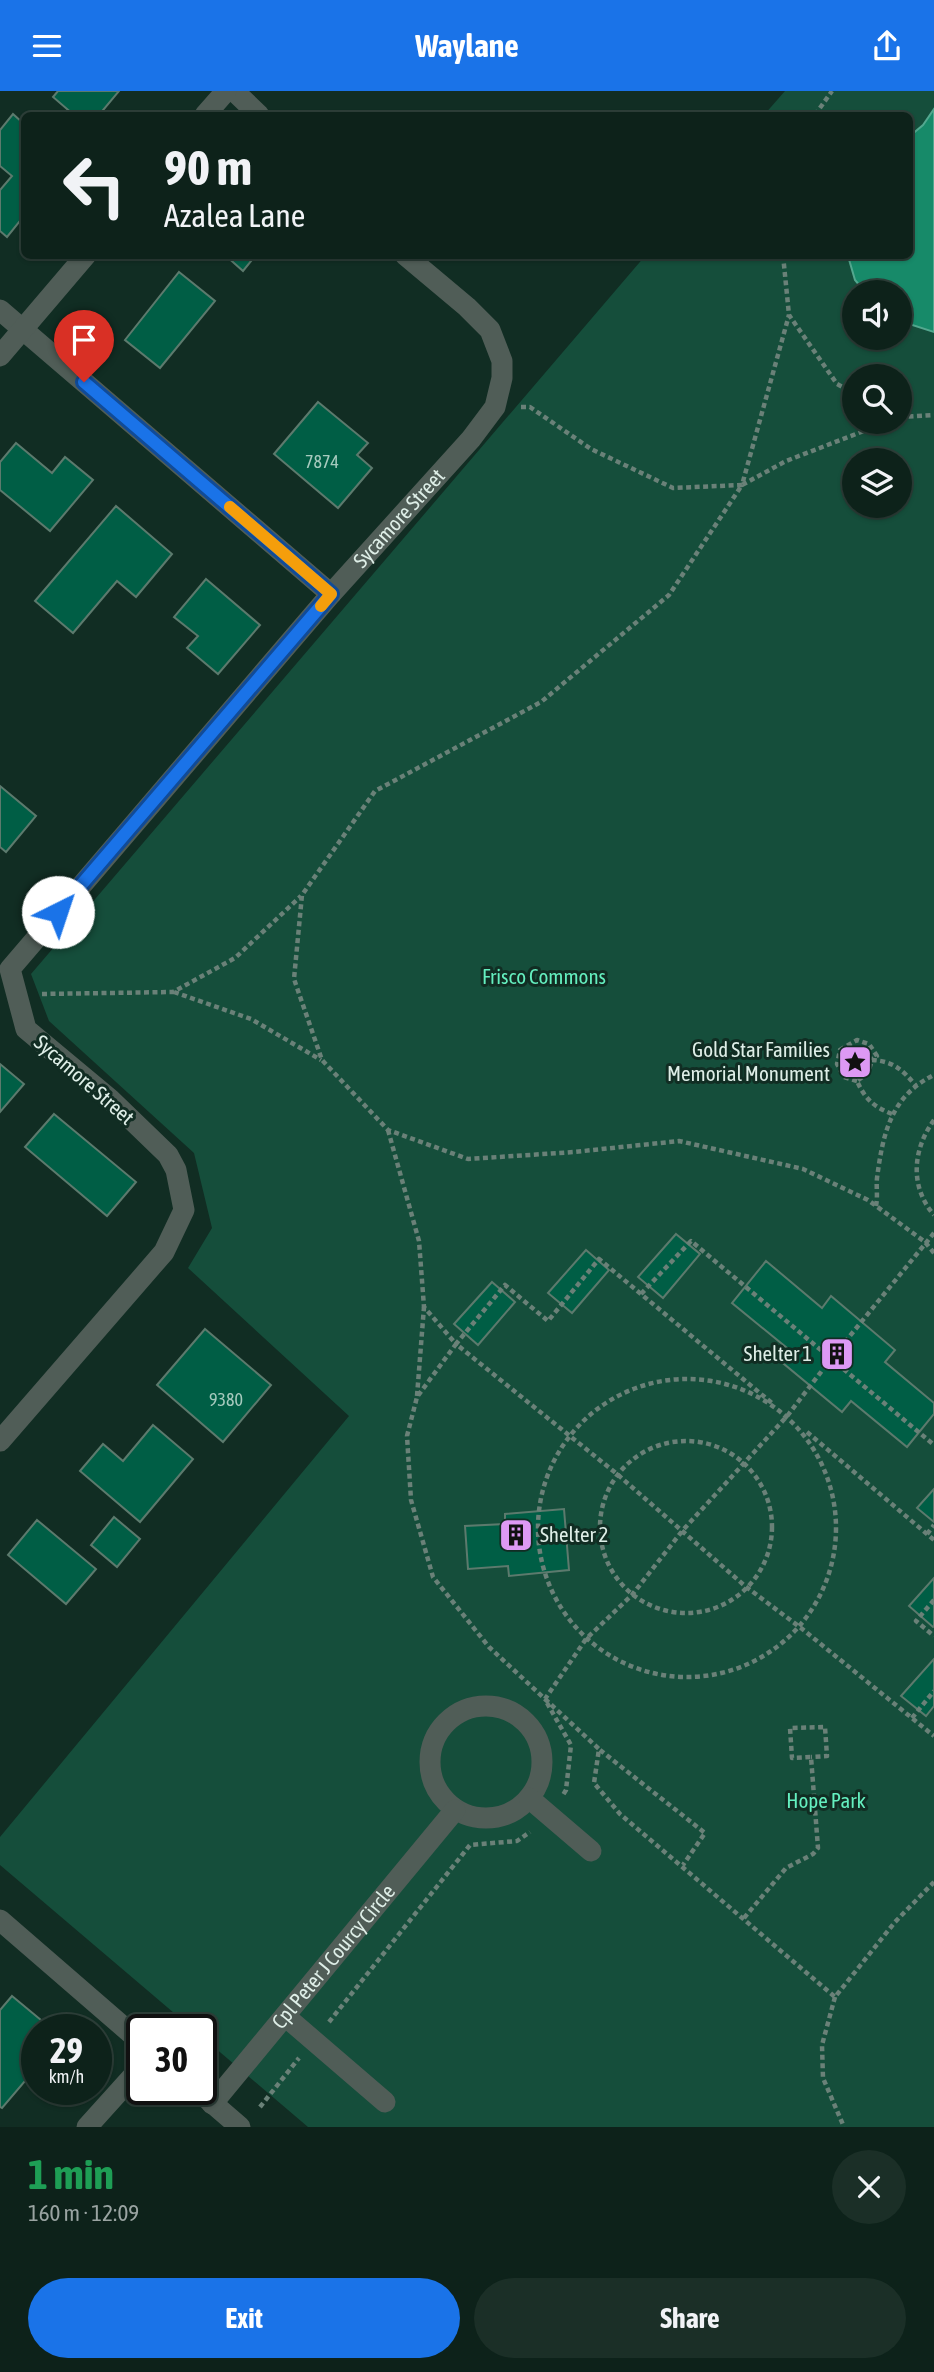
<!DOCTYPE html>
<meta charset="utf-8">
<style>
:root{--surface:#0d221a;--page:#1b2f27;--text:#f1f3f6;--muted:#9aa4a2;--line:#2d3f39;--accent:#1a73e8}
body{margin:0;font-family:"Asap Condensed",sans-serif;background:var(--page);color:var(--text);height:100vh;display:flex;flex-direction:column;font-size:26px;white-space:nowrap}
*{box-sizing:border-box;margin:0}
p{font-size:23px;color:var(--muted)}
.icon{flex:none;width:38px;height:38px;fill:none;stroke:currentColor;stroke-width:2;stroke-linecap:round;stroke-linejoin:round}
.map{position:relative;height:2036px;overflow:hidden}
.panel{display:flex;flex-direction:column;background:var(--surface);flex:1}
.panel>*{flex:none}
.top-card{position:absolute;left:21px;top:21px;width:892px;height:147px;border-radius:10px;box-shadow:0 2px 5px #0004,0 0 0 2px var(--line);background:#0d221a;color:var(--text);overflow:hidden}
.tools{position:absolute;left:842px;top:189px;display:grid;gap:14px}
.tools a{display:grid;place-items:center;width:70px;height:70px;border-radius:50%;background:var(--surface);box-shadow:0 2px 5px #0004,0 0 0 2px var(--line);font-size:35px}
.speed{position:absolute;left:21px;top:1923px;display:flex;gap:14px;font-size:35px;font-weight:700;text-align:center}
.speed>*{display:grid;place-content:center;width:91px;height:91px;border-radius:50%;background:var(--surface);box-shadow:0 2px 5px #0004,0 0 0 2px var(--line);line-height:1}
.speed small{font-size:18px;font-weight:400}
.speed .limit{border:4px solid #111;border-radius:10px;background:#fff;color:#111}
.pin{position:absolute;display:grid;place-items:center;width:60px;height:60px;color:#fff;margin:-72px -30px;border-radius:50% 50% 50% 0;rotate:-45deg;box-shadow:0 0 7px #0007}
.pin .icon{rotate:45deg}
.me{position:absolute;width:77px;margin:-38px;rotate:41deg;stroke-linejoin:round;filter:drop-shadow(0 0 5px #0008)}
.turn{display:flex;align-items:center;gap:24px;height:147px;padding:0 28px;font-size:32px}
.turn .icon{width:91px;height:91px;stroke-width:2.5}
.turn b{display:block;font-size:49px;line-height:60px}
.round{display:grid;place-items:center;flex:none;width:74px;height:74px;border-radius:37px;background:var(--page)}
.summary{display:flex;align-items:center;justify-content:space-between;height:119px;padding:0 28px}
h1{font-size:42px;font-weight:700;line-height:52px;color:#1e9e55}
.primary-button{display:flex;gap:14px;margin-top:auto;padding:14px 28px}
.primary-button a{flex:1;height:80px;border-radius:42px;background:var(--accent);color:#fff;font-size:28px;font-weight:700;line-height:80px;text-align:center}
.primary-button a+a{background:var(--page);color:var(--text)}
header{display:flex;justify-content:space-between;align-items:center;height:91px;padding:0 28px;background:var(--accent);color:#fff;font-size:32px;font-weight:700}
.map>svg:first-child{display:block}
.green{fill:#154e3b;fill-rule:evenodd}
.water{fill:#178a69;stroke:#53a88f;stroke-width:2}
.building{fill:#005e45;stroke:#5c7a6d;stroke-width:2}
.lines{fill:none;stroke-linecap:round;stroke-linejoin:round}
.path{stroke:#6a8178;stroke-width:4.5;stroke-dasharray:5 3.5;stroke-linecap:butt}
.minor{stroke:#505d57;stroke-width:21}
.route-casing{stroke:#114b97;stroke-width:18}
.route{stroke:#1a73e8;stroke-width:12}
.slow{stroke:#f59e0b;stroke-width:12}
.labels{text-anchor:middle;stroke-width:6;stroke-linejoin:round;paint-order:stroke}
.number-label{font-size:18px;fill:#a6cabe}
.street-label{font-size:21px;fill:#deeee7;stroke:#112d23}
.park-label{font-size:21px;fill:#64efbf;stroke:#112d23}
.poi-label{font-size:21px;fill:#deeee7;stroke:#112d23;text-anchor:end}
</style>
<header><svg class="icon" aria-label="menu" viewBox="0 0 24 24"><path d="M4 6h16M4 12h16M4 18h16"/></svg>Waylane<svg class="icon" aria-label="share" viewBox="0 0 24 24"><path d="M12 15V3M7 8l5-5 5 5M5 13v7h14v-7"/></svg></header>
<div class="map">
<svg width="934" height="2036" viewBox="0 0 934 2036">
<rect width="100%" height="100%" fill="#112d23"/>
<path class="green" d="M785 0H934V2036H308L201 1945V1939H194L0 1774V1746L349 1325 188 1177 212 1137 194 1062 49 930 31 883 645 165 910 164V24H764ZM854 201H900V247H854ZM854 285H900V331H854ZM854 369H900V415H854Z"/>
<polygon class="water" points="934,18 934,241 900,230 900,201 865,201 855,189 848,165 910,164 910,45 923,34"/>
<g class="building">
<polygon points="58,0 119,0 99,24 74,24 53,6"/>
<polygon points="13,23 24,33 24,125 7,146 0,140 0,99 12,85 0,75 0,39"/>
<polygon points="225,164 256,164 243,180"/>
<polygon points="179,181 215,210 160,277 125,249"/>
<polygon points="318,311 368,352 357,364 372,377 338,417 274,363"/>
<polygon points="16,352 52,382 65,366 93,389 50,440 0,399 0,371"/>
<polygon points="116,415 172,463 136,506 117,490 73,542 35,510"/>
<polygon points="206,488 260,534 218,583 187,557 198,545 174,526"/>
<polygon points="0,695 36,725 6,761 0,756"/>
<polygon points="0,973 24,993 0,1021"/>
<polygon points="54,1023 136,1091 107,1125 25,1056"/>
<polygon points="676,1143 700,1163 663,1207 638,1186"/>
<polygon points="586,1159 609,1179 572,1222 548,1202"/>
<polygon points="766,1170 822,1217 831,1205 895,1259 885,1271 934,1312 934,1323 907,1356 851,1310 842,1321 778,1268 787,1257 732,1212"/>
<polygon points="492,1191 515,1211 478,1254 454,1233"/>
<polygon points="205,1238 271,1294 223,1351 157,1294"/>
<polygon points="153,1334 193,1368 140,1431 80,1380 103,1353 123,1370"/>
<polygon points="934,1398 934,1431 917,1417"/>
<polygon points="564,1418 569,1479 509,1485 508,1475 468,1478 465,1435 505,1433 505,1423"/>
<polygon points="114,1426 140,1448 117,1476 91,1454"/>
<polygon points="37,1429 96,1478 66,1513 8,1464"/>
<polygon points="934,1487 934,1535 933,1536 909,1515"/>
<polygon points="934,1568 934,1615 926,1625 901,1605"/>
<polygon points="12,1905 53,1939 37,1939 37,1976 2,2017 0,2016 0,1919"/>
</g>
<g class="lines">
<g class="path">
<polyline points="815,24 832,0"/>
<polyline points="783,164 789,224 837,293 854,302"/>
<polyline points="521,316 530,316 591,358 673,397 742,394 789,224"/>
<polyline points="900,326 934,324"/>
<polyline points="887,331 786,370 742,394 669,504 541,611 375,700 302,804 294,888 322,969 388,1039 468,1068 574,1061 679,1050 803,1078 868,1109 925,1151 934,1162"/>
<polyline points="174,901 251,928 321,969"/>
<polyline points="42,903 173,901 235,867 301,805"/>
<polyline points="857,990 844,986 837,973 840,959 857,949 869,953 877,965 872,968"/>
<path d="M892 1023C874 1016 865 1008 857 990L868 982 872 969C893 970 903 979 916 995"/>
<path d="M934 1029C913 1058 909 1095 934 1124"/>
<polyline points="388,1039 419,1150 424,1216 456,1253 505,1194 548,1230 599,1168 773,1313"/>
<path d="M876 1115C878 1105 876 1096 877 1087 883 1042 891 1005 934 984"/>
<polyline points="934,1142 831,1268 788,1324 683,1439 632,1504 586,1548 545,1608 489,1556 433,1486 411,1409 407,1345 417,1306 456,1253 617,1383 745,1495 801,1537 934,1645"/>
<polyline points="641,1203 691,1150 934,1354"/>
<circle cx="687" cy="1437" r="149"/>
<polyline points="417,1305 424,1216"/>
<polyline points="807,1341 934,1449"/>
<circle cx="686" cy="1436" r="86"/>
<polyline points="927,1443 934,1434"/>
<polyline points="934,1509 916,1530 934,1545"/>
<polyline points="545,1608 599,1658 594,1692 620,1723 835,1906 895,1831 934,1791"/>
<polyline points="547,1612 571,1654 566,1699 563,1704"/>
<polyline points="912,1627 934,1600"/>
<polyline points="600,1659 705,1742 683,1774"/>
<polyline points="744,1827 786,1777 813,1763 818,1757 811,1666 792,1667 790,1637 825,1636 827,1665 811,1666"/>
<polyline points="835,1906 822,1954 823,1987 844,2036"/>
<polyline points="329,1931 470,1754 517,1750 530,1741"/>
<polyline points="260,2016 299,1967"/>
</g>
<g class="minor">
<polyline points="234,0 259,24"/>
<polyline points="205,24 226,0"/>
<polyline points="0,219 331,503"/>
<polyline points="0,265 86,164"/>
<path id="s1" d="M0 1350 164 1161 184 1119 176 1079 168 1064 110 1008 26 938 10 878 331 503 471 348 495 316 502 287V270L490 239 467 216 405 164"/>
<circle cx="486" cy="1671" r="56"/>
<polyline points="529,1707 591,1760"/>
<polyline points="0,1829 142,1952"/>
<polyline points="285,1925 385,2011"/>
<polyline points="196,1998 240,2036"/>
<path id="s2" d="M212 2013 455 1719"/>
<polyline points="87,2036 142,1975"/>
</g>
</g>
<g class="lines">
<g class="route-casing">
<polyline id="route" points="58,821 331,503 84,291"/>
</g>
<use href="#route" class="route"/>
<polyline class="slow" points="230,416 331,503 321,515"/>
</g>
<defs>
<g id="sight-square" transform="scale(1.75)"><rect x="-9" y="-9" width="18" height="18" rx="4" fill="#dd99f4" stroke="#112d23"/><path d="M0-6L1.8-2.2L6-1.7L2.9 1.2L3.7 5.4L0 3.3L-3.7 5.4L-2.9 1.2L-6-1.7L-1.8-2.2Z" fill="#111"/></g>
<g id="building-square" transform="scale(1.75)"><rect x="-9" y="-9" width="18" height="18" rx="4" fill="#dd99f4" stroke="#112d23"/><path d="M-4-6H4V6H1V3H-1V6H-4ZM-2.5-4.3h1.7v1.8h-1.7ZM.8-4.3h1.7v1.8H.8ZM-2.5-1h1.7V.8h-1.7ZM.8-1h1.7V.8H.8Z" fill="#111"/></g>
</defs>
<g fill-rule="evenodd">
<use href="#sight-square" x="855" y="971"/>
<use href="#building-square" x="837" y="1263"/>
<use href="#building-square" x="516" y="1444"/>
</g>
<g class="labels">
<g class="number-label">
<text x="322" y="377">7874</text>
<text x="226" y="1315">9380</text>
</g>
<g class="street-label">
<text dy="7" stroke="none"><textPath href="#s1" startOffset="1202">Sycamore Street</textPath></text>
<text transform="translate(84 989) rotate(41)" y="7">Sycamore Street</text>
<text dy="7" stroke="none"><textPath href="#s2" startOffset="191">Cpl Peter J Courcy Circle</textPath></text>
</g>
<g class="park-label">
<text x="544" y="893">Frisco Commons</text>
<text x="826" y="1717">Hope Park</text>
</g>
<g class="poi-label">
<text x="830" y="966">Gold Star Families<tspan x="830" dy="24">Memorial Monument</tspan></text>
<text x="812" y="1270">Shelter 1</text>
<text x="540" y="1451" text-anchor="start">Shelter 2</text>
</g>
</g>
</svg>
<div class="tools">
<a><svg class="icon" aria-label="sound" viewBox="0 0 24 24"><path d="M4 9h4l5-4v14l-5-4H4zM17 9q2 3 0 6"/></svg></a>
<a><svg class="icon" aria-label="search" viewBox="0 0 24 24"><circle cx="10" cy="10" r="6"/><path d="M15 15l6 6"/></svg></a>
<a><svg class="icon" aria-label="layers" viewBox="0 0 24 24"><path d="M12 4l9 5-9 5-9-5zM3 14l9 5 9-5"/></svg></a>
</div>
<div class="speed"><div>29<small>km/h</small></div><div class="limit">30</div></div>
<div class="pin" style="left:84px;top:291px;background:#d93025"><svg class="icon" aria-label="arrive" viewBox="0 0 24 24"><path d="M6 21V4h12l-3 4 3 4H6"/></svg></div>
<svg class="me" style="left:58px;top:821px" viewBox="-20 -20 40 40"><circle r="19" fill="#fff"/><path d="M0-13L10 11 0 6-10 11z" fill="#1a73e8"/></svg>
<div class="top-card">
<div class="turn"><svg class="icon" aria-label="left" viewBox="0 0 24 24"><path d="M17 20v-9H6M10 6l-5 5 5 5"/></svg><div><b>90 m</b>Azalea Lane</div></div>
</div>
</div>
<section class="panel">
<div class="summary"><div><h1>1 min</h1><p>160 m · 12:09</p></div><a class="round"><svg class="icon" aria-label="close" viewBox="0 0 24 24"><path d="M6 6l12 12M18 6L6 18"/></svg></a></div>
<div class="primary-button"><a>Exit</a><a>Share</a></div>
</section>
